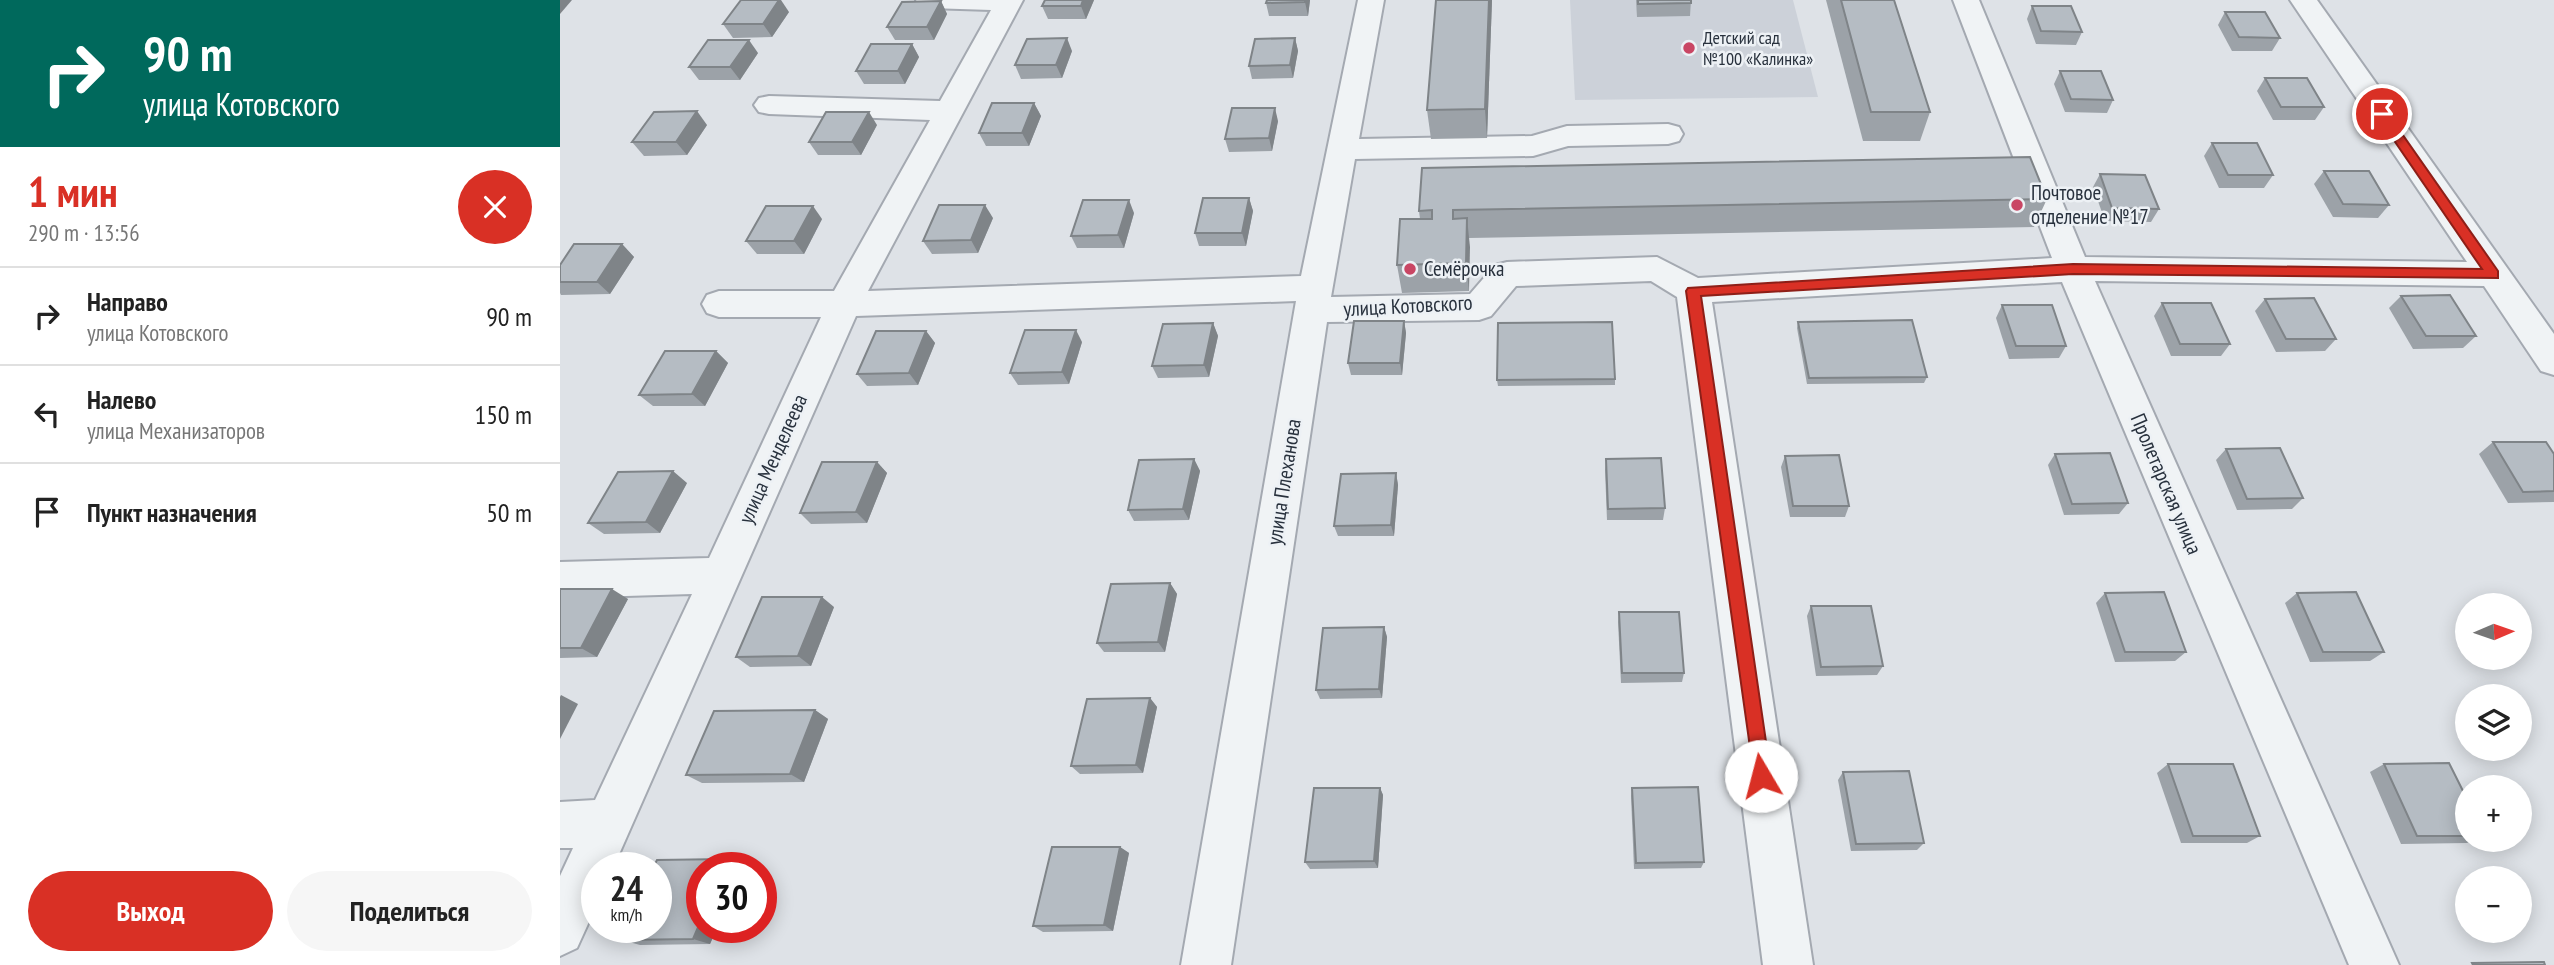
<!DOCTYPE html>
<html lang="ru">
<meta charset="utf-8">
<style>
:root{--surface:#fff;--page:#f6f6f6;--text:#222;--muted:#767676;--line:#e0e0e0;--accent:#d93025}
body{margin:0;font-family:"PT Sans Narrow",sans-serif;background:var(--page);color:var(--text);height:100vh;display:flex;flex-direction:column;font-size:26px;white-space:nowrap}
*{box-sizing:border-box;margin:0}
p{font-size:23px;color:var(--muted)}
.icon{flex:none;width:38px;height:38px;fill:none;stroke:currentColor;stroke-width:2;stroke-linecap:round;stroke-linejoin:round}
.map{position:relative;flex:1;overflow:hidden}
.details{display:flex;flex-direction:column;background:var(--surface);width:560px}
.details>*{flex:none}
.banner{background:#00695c;color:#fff;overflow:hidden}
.needle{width:46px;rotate:88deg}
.fabs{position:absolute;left:1895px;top:593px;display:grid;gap:14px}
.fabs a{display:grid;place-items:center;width:77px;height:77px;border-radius:50%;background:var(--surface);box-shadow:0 4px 18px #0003;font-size:35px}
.speed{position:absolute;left:21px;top:852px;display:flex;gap:14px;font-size:35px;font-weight:700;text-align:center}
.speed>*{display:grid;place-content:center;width:91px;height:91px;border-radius:50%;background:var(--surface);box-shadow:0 4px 18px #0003;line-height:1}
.speed small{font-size:18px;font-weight:400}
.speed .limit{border:10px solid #d22;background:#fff;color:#111}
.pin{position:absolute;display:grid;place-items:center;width:60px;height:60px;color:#fff;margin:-30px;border:4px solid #fff;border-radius:50%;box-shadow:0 2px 7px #0007}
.me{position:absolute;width:77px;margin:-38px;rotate:352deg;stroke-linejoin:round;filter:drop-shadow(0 0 5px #0008)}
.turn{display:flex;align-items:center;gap:24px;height:147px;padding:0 28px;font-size:32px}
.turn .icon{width:91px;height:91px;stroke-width:2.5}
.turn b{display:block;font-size:49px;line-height:60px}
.round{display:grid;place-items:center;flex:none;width:74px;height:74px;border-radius:37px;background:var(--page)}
.head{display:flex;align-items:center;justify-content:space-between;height:119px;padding:0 28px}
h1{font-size:42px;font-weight:700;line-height:52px;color:var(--accent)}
.action{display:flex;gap:14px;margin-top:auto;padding:14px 28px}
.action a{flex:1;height:80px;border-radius:42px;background:var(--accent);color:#fff;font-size:28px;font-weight:700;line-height:80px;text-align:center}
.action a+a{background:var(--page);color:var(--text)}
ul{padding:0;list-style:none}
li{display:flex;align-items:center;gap:21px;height:98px;padding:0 28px;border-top:2px solid var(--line)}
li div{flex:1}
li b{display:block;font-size:26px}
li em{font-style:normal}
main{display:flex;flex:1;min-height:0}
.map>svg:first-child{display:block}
.built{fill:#ccd1d9}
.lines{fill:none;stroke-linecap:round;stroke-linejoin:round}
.minor-casing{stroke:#a4a9b1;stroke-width:4}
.minor{fill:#f0f3f5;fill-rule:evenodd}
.wall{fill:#9ca2a8}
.shaded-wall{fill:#7f8488}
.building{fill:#b5bcc3;stroke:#7f8488;stroke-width:2}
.route{fill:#d93025;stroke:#8d1f18;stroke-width:2}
.poi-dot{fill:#c94664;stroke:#edf1f5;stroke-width:2.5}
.labels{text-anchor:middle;stroke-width:5;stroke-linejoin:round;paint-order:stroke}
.far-poi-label{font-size:18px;fill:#28313d;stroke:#edf1f5;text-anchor:start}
.poi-label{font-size:21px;fill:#28313d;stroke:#edf1f5;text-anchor:start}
.street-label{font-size:21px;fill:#28313d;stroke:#edf1f5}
</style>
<main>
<section class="details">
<div class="banner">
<div class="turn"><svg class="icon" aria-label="right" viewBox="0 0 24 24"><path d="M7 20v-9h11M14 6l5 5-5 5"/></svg><div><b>90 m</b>улица Котовского</div></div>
</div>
<div class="head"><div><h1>1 мин</h1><p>290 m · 13:56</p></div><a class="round" style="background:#d93025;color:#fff"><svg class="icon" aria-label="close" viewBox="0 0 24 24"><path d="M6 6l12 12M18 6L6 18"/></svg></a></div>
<ul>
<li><svg class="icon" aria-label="right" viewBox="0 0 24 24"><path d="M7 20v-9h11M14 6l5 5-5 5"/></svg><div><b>Направо</b><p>улица Котовского</p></div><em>90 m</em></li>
<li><svg class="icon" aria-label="left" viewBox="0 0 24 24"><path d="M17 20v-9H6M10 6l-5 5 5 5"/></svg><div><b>Налево</b><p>улица Механизаторов</p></div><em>150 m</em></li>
<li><svg class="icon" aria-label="arrive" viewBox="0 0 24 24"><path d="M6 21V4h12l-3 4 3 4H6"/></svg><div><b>Пункт назначения</b></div><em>50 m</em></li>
</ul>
<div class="action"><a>Выход</a><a>Поделиться</a></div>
</section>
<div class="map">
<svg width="1994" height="965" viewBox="0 0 1994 965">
<rect width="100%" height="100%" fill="#dee2e7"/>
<polygon class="built" points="1010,0 1233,0 1258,97 1015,100"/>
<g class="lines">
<g class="minor-casing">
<polygon id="minor" points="356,0 463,0 308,291 741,276 798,0 824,0 799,139 972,136 1007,126 1108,124 1119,127 1123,134 1119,141 1108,144 1008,146 973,156 795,159 771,297 910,294 935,265 947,262 1097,257 1138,278 1492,258 1393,0 1419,0 1525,257 1907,262 1730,0 1757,0 1994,334 1994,375 1981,371 1924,286 1535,281 1839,965 1789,965 1502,282 1152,302 1253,965 1203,965 1117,297 1091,281 956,286 931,316 919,320 767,322 671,965 621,965 736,301 296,316 53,868 37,868 37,904 17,948 0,956 0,876 13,848 0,848 0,802 35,800 132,594 0,598 0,562 149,558 261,317 159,317 147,313 142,304 147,295 159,291 274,291 370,120 209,114 199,112 194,105 199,98 209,96 380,101 431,10 369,8 359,6"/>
</g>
<use href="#minor" class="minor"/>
</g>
<g class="wall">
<polygon points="485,0 534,0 526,19 488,19 482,6"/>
<polygon points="750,0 748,16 709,16 706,3"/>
<polygon points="876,0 932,0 927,138 871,139 867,110"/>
<polygon points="1076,0 1131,0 1130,16 1077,17"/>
<polygon points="1266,0 1334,0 1370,112 1360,141 1303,141"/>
<polygon points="381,1 387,14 374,40 335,40 327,27"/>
<polygon points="1472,6 1522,32 1516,45 1476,44 1467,19"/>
<polygon points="229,12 212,37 173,38 163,24"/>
<polygon points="1665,12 1720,38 1712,51 1672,51 1658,25"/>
<polygon points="735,38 738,51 733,78 692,79 689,66"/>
<polygon points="352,44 359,57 345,84 304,84 296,71"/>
<polygon points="512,51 502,78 461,79 455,65"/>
<polygon points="198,53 180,80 139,80 129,67"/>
<polygon points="1500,71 1553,100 1547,113 1505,112 1494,84"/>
<polygon points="1705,78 1764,107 1755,120 1713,120 1697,91"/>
<polygon points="474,103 481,116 469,146 426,146 419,133"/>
<polygon points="718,121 712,151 669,152 665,139"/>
<polygon points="147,125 127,155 84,156 72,142"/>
<polygon points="317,125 301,155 258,155 249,142"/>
<polygon points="1652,143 1713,175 1704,188 1659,188 1644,156"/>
<polygon points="1764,171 1829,205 1818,218 1773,217 1754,184"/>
<polygon points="1540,174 1599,209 1591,222 1545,221 1533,187"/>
<polygon points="689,198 693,211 686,246 639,246 635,233"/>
<polygon points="1487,199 1474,227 909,238 909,291 842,293 837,265 860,219 859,211"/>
<polygon points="574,213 564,248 517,248 511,236"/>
<polygon points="433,218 418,253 372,254 363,241"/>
<polygon points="262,219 244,254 197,254 186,241"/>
<polygon points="62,244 74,257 50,294 1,295 0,293 0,265"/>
<polygon points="1841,296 1916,336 1903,348 1853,349 1829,308"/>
<polygon points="1705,299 1776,339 1765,351 1716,352 1695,311"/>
<polygon points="1602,303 1670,344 1661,356 1611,356 1594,316"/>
<polygon points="1442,305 1506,346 1499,358 1449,359 1436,318"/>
<polygon points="844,321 846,333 842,375 791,375 788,363"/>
<polygon points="1238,322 1367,377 1364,383 1247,384 1237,328"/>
<polygon points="653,323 658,336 649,377 598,378 592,366"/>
<polygon points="366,331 375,343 358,385 307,386 297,374"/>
<polygon points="522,342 509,384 458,385 450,373"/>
<polygon points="156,351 168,363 145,406 93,406 79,395"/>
<polygon points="1055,379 1055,385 938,386 937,380"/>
<polygon points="1933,442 1994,454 1994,502 1948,503 1919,454"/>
<polygon points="1666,449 1743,498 1732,509 1677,510 1656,460"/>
<polygon points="1495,454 1568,503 1559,514 1504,515 1488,465"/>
<polygon points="1225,456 1289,506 1285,517 1230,517 1221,467"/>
<polygon points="634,459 640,471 629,520 574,521 568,510"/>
<polygon points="1046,459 1105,508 1103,520 1047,520 1045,470"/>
<polygon points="317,462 327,473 307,523 251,524 240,513"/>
<polygon points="836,473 838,485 834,536 778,536 774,526"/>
<polygon points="127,483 100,533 44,534 28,523"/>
<polygon points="610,583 617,594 605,652 544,652 537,643"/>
<polygon points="0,589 68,599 37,657 0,658"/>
<polygon points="1545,593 1626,652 1615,661 1555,662 1536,603"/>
<polygon points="1737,593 1824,652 1810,661 1750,662 1725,603"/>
<polygon points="1251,606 1323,666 1317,675 1256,676 1247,616"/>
<polygon points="274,607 251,666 190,667 176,657"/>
<polygon points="1059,612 1124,673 1122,682 1061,683 1058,622"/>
<polygon points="824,627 827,637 822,698 760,699 756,690"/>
<polygon points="590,698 597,707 583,773 520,774 511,766"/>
<polygon points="255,710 268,719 244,782 142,783 126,775"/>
<polygon points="1608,764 1700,836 1687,843 1621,843 1597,773"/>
<polygon points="1824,764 1908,801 1908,840 1913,840 1907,843 1841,844 1810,772"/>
<polygon points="1283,772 1364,843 1357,850 1291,851 1278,780"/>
<polygon points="820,788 823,795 818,868 750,869 745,862"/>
<polygon points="1072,788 1144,862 1141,868 1074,869 1071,796"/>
<polygon points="560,847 569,853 553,931 483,932 473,926"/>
<polygon points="182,866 142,928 157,928 150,944 80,945 62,940"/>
</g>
<g class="shaded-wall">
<polygon points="0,0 12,0 0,14"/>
<polygon points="219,0 221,0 229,12 212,37 203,24"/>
<polygon points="523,0 534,0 526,19 521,6"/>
<polygon points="745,0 750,0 748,16 745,2"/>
<polygon points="929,0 932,0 927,138 925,109"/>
<polygon points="381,1 387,14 374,40 367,27"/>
<polygon points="507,38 512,51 502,78 496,65"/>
<polygon points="735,38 738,51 733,78 730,65"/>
<polygon points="189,40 198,53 180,80 170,67"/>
<polygon points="352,44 359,57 345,84 338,71"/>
<polygon points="474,103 481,116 469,146 462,133"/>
<polygon points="715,108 718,121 712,151 709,138"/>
<polygon points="137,111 147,125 127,155 116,142"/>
<polygon points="309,112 317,125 301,155 292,142"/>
<polygon points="689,198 693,211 686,246 682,233"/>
<polygon points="569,200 574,213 564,248 558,235"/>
<polygon points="425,205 433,218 418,253 411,240"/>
<polygon points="253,206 262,219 244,254 234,241"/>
<polygon points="907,218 910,247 909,291 906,263"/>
<polygon points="62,244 74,257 50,294 37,282"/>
<polygon points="844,321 846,333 842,375 840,363"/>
<polygon points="653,323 658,336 649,377 644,365"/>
<polygon points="516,330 522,342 509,384 502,372"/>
<polygon points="366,331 375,343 358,385 349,373"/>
<polygon points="156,351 168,363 145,406 132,394"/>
<polygon points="634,459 640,471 629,520 623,509"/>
<polygon points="317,462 327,473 307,523 296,512"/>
<polygon points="113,471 127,483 100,533 86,522"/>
<polygon points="836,473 838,485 834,536 831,525"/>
<polygon points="610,583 617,594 605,652 598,642"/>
<polygon points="52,589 68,599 37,657 21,648"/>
<polygon points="262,597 274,607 251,666 238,656"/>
<polygon points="824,627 827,637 822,698 819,689"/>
<polygon points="1,695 18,704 0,739 0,697"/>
<polygon points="590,698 597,707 583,773 576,765"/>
<polygon points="255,710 268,719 244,782 230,774"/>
<polygon points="820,788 823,795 818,868 814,861"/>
<polygon points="560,847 569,853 553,931 544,925"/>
<polygon points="166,859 182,866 181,868 162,868"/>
<polygon points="142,918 142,928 157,928 150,944 133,939"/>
</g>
<g class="building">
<polygon points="181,0 219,0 203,24 163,24"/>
<polygon points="485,0 523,0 521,6 482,6"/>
<polygon points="707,0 745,0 745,2 706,3"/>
<polygon points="876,0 929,0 925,109 867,110"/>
<polygon points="1078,0 1131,0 1131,3 1078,4"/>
<polygon points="1281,0 1334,0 1370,112 1311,112"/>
<polygon points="381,1 367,27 327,27 342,2"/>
<polygon points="1472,6 1511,6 1522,32 1481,31"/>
<polygon points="1665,12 1705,12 1720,38 1679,37"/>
<polygon points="507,38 496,65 455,65 467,39"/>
<polygon points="735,38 730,65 689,66 695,39"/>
<polygon points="148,40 189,40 170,67 129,67"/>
<polygon points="311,44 352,44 338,71 296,71"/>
<polygon points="1500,71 1541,71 1553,100 1511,99"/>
<polygon points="1705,78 1747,78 1764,107 1721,107"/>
<polygon points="432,103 474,103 462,133 419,133"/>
<polygon points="672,108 715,108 709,138 665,139"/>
<polygon points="137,111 116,142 72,142 94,112"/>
<polygon points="266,112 309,112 292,142 249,142"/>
<polygon points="1652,143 1697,143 1713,175 1668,175"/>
<polygon points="1470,157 1487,199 893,210 893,219 907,218 906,263 837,265 840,219 872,219 872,210 859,211 862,168"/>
<polygon points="1764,171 1809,171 1829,205 1783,204"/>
<polygon points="1540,174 1585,175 1599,209 1552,208"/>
<polygon points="643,198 689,198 682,233 635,233"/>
<polygon points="523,200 569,200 558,235 511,236"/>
<polygon points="379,205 425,205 411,240 363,241"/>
<polygon points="206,206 253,206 234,241 186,241"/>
<polygon points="14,244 62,244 37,282 0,282 0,265"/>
<polygon points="1890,295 1916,336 1866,336 1841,296"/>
<polygon points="1754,298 1776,339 1726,339 1705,299"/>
<polygon points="1602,303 1651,303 1670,344 1620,344"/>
<polygon points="1442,305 1492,305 1506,346 1456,346"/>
<polygon points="1352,320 1367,377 1249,378 1238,322"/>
<polygon points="794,321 844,321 840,363 788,363"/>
<polygon points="1052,322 1055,379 937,380 938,323"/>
<polygon points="653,323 644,365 592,366 603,324"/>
<polygon points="465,330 516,330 502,372 450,373"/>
<polygon points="316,331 366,331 349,373 297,374"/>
<polygon points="105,351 156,351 132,394 79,395"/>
<polygon points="1933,442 1986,442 1994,454 1994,491 1963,492"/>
<polygon points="1720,448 1743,498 1687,499 1666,449"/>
<polygon points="1550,453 1568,503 1512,504 1495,454"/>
<polygon points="1279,455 1289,506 1233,506 1225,456"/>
<polygon points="1101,458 1105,508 1048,509 1046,459"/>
<polygon points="634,459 623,509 568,510 579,460"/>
<polygon points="262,462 317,462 296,512 240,513"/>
<polygon points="113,471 86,522 28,523 58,472"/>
<polygon points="836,473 831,525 774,526 781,474"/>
<polygon points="610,583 598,642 537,643 551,584"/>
<polygon points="0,589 52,589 21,648 0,648"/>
<polygon points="1604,592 1626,652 1565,652 1545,593"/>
<polygon points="1796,592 1824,652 1763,652 1737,593"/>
<polygon points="202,597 262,597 238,656 176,657"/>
<polygon points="1251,606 1311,606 1323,666 1261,667"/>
<polygon points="1059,612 1119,612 1124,673 1062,673"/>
<polygon points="824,627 819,689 756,690 763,628"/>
<polygon points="590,698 576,765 511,766 527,699"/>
<polygon points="255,710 230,774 126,775 154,711"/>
<polygon points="1889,763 1908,801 1908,836 1857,836 1824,764"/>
<polygon points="1608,764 1673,764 1700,836 1633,836"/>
<polygon points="1349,771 1364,843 1296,844 1283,772"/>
<polygon points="1138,787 1144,862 1076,863 1072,788"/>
<polygon points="754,788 820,788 814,861 745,862"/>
<polygon points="492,847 560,847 544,925 473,926"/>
<polygon points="166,859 162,868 142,868 142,918 133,939 62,940 67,928 96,928 96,868 93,868 97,860"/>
<polygon points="1984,962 1985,965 1913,965 1912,963"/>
</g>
<polygon class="route" points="1822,110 1826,111 1938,271 1938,278 1513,274 1141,296 1211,776 1208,783 1201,786 1195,783 1126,291 1128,288 1513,264 1922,269 1816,114"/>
<g class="poi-dot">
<circle cx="1129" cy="48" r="7"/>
<circle cx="1457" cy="205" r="7"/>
<circle cx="850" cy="269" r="7"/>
</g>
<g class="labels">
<g class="far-poi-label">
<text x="1143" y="44">Детский сад<tspan x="1143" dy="21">№100 «Калинка»</tspan></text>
</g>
<g class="poi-label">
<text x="1471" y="200">Почтовое<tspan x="1471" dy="24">отделение №17</tspan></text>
<text x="864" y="276">Семёрочка</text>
</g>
<g class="street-label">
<text transform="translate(848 306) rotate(-3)" y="7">улица Котовского</text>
<text transform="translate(213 459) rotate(-66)" y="7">улица Менделеева</text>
<text transform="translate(724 482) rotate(-81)" y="7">улица Плеханова</text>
<text transform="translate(1606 484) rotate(67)" y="7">Пролетарская улица</text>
</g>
</g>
</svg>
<div class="fabs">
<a><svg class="needle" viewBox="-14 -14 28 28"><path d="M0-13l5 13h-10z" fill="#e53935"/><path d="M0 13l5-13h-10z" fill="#767676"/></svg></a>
<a><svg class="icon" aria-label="layers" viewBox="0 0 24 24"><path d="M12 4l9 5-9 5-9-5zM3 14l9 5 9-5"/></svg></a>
<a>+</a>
<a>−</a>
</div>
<div class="speed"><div>24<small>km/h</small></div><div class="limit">30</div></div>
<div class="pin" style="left:1822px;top:114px;background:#d93025"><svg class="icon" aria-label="arrive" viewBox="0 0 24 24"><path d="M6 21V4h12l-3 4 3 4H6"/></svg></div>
<svg class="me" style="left:1201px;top:776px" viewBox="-20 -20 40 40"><circle r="19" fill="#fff"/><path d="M0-13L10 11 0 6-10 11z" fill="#d93025"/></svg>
</div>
</main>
